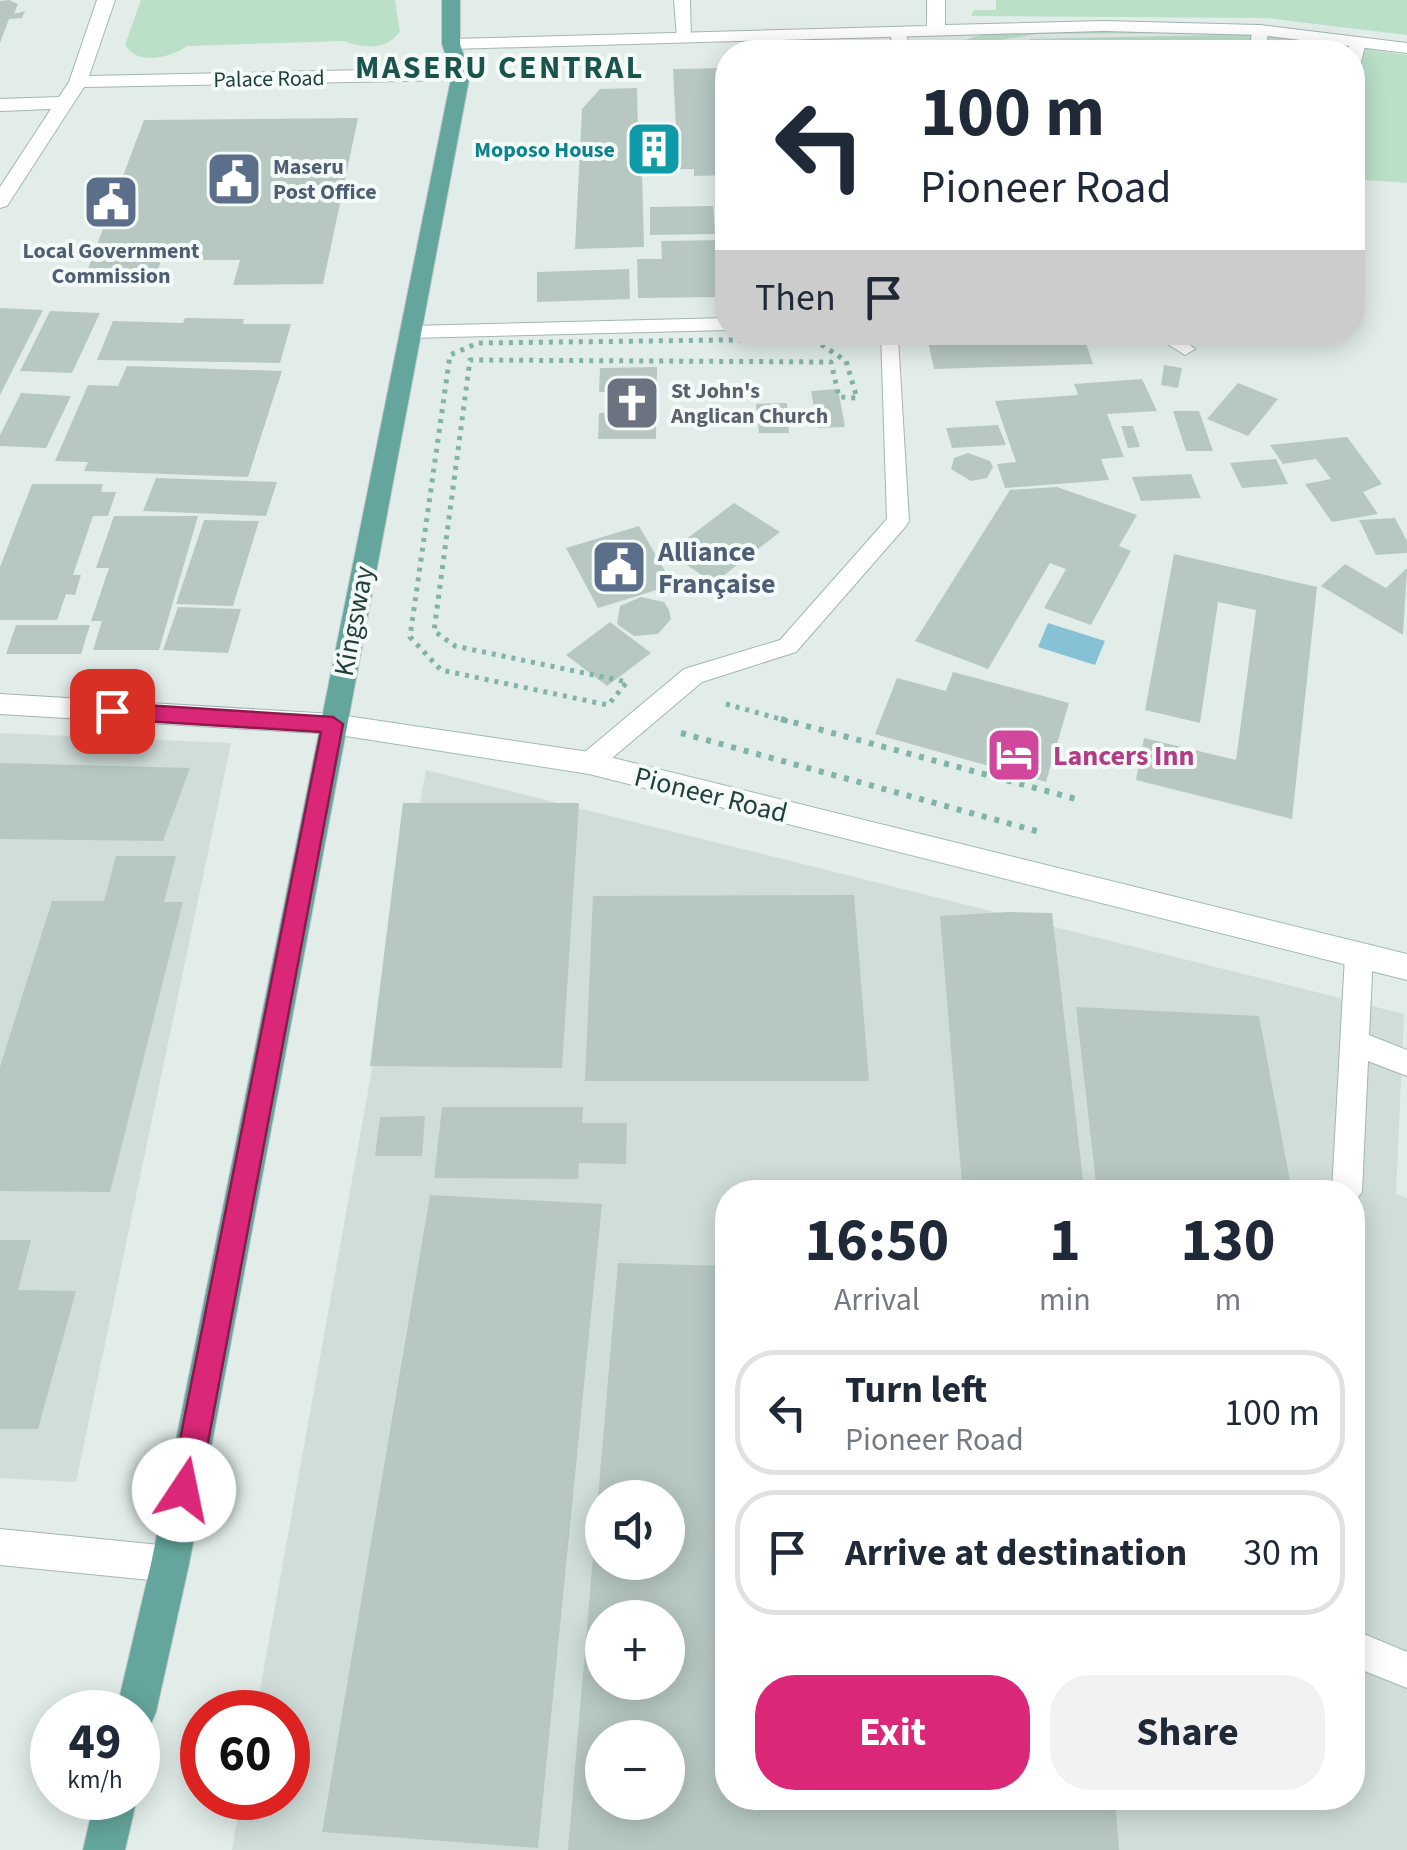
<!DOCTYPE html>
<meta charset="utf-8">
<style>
:root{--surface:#fff;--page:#f2f2f3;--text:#1f2937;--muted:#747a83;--line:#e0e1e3;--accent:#db2777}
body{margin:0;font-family:"Source Sans 3",sans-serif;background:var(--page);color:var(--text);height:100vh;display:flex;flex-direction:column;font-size:38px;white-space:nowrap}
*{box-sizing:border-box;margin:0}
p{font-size:32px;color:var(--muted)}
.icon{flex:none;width:55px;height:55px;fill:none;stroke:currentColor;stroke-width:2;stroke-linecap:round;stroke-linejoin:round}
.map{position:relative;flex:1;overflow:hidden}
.side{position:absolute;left:715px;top:1180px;width:650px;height:630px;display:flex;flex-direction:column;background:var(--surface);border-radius:40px;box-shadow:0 5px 25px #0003}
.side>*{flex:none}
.hud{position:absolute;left:715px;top:40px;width:650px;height:305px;border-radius:40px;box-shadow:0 5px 25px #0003;background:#fff;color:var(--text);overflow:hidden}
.controls{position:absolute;left:585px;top:1480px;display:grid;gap:20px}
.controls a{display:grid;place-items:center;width:100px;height:100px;border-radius:50%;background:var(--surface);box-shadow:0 5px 25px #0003;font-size:50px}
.speed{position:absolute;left:30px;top:1690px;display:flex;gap:20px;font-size:50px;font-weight:700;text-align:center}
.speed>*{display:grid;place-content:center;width:130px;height:130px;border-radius:50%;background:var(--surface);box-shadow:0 5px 25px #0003;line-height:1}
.speed small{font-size:25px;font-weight:400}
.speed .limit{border:15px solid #d22;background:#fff;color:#111}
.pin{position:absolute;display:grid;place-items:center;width:85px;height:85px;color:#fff;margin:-42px;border-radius:20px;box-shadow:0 5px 15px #0006}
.me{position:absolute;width:110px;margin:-55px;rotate:11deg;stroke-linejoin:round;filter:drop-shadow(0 0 8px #0008)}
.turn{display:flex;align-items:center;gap:35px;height:210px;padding:0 40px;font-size:45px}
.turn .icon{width:130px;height:130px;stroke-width:2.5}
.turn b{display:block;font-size:70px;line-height:85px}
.then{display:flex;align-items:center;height:95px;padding:0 40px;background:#0003;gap:20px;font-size:38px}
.eta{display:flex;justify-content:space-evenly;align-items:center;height:170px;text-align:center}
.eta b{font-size:60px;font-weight:700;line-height:70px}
.button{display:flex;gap:20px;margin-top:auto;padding:20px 40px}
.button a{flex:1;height:115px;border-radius:40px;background:var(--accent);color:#fff;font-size:40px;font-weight:700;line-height:115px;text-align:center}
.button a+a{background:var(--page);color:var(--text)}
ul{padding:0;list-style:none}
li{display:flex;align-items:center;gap:30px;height:125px;margin:0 20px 15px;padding:0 20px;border:5px solid var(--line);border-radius:40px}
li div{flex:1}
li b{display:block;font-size:38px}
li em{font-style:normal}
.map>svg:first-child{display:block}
.built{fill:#d0ddd9;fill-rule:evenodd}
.green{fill:#bae0c8}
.water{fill:#87c1d6}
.building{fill:#b7c8c3;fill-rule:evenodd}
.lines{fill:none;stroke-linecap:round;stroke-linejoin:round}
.lane-casing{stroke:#a4b6b2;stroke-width:2}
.street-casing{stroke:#a4b6b2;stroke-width:2}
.secondary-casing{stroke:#a0bab4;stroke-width:2}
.primary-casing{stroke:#c1cac8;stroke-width:2}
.path-far1{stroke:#81b3a9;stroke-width:5;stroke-dasharray:4 6;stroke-linecap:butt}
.path{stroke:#81b3a9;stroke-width:6;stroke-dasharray:5 8;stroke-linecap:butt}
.lane{fill:#fff;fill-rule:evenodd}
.street{fill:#fff;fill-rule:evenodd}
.secondary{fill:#fff;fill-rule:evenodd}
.primary{fill:#64a69d;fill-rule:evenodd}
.route{fill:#db2777;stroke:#8e194d;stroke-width:2.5}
.labels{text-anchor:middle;stroke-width:8;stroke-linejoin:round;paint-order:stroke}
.far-street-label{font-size:22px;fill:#21403b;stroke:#f3faf7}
.far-culture-label{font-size:22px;font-weight:bold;fill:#0d838f;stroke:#f3faf7;text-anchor:end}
.far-service-label{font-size:22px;font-weight:bold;fill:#4e5e75;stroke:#f3faf7;text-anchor:start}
.far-worship-label{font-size:22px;font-weight:bold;fill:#5b616d;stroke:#f3faf7;text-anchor:start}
.service-label{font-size:28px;font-weight:bold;fill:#4e5e75;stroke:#f3faf7;text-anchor:start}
.street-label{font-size:28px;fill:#21403b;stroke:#f3faf7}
.hotel-label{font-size:28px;font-weight:bold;fill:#b23c85;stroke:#f3faf7;text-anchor:start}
.far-district-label{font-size:32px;font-weight:bold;letter-spacing:2.5px;fill:#1b544c;stroke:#f3faf7}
</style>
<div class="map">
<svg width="1407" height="1850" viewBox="0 0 1407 1850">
<rect width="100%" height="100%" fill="#e2edea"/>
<g class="built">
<polygon points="0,733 231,743 76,1482 0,1478"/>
<path d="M426 770 1404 1014 1396 1194 1407 1198V1850H232L241 1798H288V1712H256ZM728 1192H1352V1798H728ZM602 1498H668V1562H602ZM602 1618H668V1682H602ZM602 1738H668V1802H602Z"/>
</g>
<g class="green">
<path d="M141 0H395L400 32C386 50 363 49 344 41L187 46C169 58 138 66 125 45Z"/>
<polygon points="996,0 1407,0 1407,35 1265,18 971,16 974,10 996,10"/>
<path d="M1130 28 1213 33 1037 34 994 41 1006 52H963L959 44C984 24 1093 31 1130 28Z"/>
<polygon points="1264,34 1407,55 1407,183 1353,179 1353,174 1361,175 1353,172 1352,52 1032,52 1030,39"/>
</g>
<polygon class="water" points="1048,623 1105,641 1095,665 1038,647"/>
<g class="building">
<polygon points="9,0 18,4 14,14 25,11 22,18 9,19 0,43 0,1"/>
<polygon points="728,68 728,175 694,176 694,169 642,170 644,247 575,249 582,109 600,89 637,88 638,130 676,129 673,69"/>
<polygon points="358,118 323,284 233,285 240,260 161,260 155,281 83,282 144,120"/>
<polygon points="713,206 715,234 650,235 650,207"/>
<polygon points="724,240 726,270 717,270 719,297 638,298 637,259 662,259 661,241"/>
<polygon points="629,269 630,299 537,302 537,272"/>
<polygon points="0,308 43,310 0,395"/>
<polygon points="50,311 100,313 72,373 20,371"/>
<polygon points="185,318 244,319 243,324 291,324 280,363 97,360 113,321 183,323"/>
<polygon points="926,332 1082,332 1093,364 934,369"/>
<polygon points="1164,365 1182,368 1178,388 1161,385"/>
<polygon points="127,366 282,371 248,477 84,471 88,462 55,461 88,385 118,386"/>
<polygon points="657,367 656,439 598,439 599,413 608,413 608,392 599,392 600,368"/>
<polygon points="1142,379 1157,411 1107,414 1124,457 1101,459 1109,480 1005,488 997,464 1016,462 995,401 1078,395 1074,384"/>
<polygon points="1238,383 1278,399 1248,436 1207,419"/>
<polygon points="838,389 845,427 818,428 811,391"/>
<polygon points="21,393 71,396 46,448 0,446 0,435"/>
<polygon points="787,403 789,433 759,433 756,404"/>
<polygon points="1173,411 1199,411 1213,451 1186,451"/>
<polygon points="998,425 1006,445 952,448 946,428"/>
<polygon points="1121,426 1133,426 1140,447 1128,448"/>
<polygon points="1347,437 1382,484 1363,492 1378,514 1332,522 1305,484 1331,479 1316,459 1283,464 1270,445"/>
<polygon points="968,453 990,461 993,467 987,478 971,481 951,469 954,458"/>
<polygon points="1276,459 1288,484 1242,488 1230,463"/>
<polygon points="1191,474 1201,498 1141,501 1132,477"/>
<polygon points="156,478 277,482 266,516 143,511"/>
<polygon points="32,484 103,484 101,492 116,492 108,516 93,516 73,575 81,575 75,595 66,594 57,620 0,620 0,567"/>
<polygon points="1057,487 1137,515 1119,546 1131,551 1091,625 1044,608 1066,569 1050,563 988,669 915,641 1010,490"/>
<polygon points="734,503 780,532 714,583 668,553"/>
<polygon points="114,516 198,516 159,650 93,650 102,621 91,621 109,568 96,568"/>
<polygon points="1395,518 1407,541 1407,553 1376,555 1359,520"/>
<polygon points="204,520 259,521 233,606 176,604"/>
<polygon points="639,526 673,585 598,608 566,548"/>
<polygon points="1174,554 1317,587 1292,819 1136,780 1144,738 1236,760 1256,610 1218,602 1200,723 1145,710"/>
<polygon points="1345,564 1386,588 1407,568 1403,635 1321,586"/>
<polygon points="641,597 664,602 669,610 671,619 658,634 634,636 617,624 620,606"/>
<polygon points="178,607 241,609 228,653 163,650"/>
<polygon points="610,622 651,653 607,686 566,655"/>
<polygon points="16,625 90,625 81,654 6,654"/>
<polygon points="953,672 1069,703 1046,782 875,734 897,678 946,691"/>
<polygon points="0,763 190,768 163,841 0,839"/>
<polygon points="403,803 579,803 562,1068 370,1066"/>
<polygon points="116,856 176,856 164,902 183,902 110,1192 0,1191 0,1067 52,901 104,901"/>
<polygon points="854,895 869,1081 585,1081 593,896"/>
<polygon points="1008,912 1052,913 1084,1188 962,1184 940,916"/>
<polygon points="1076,1007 1259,1016 1292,1192 1097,1192"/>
<polygon points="442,1107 583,1107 582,1123 627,1123 626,1164 579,1163 578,1179 434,1178"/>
<polygon points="425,1116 422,1156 375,1156 380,1117"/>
<polygon points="430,1195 602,1204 538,1848 322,1832"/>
<polygon points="0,1240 31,1240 18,1290 76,1291 38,1429 0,1429"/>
<path d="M618 1263 728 1266V1798H1115L1119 1850H568ZM602 1498H668V1562H602ZM602 1618H668V1682H602ZM602 1738H668V1802H602Z"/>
</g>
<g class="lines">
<g class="lane-casing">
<g id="lane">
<polygon points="674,0 690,0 691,41 677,38"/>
<polygon points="1260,25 1268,30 1266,52 1250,52 1252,30"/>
<polygon points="897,27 905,32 912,52 896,52 889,32"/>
<polygon points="1358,37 1366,42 1360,66 1352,71 1352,52 1347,52 1352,39"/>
<polygon points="728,318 728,330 409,338 399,332 409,326"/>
<polygon points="881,332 903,332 898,338 909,521 906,526 796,652 702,682 598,770 580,770 576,763 580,756 684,669 780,640 887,519"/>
<polygon points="1148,332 1173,332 1195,349 1185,355"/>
<polygon points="1359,944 1369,948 1373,956 1369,1035 1407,1050 1407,1076 1368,1061 1362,1192 1352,1205 1352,1192 1332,1192 1345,956 1349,948"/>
<polygon points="0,1529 170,1546 183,1551 188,1564 183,1577 170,1582 0,1565"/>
<polygon points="1352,1629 1407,1652 1407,1688 1352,1666"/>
</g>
</g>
<g class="street-casing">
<g id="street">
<polygon points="97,0 115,0 89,76 461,68 470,74 461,80 84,87 7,206 0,208 0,187 51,109 0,111 0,99 59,97 69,82"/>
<polygon points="927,0 945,0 945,25 1103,21 1260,25 1407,43 1407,53 1260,35 1103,31 451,49 442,44 451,39 927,26"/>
<polygon points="0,694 333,714 347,724 333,734 0,714"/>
</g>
</g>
<g class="secondary-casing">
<polygon id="secondary" points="333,714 589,752 1407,954 1407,980 589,774 333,734 319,724"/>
</g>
<g class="primary-casing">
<g id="primary">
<polygon points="442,0 460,0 460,44 470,74 189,1564 156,1712 150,1726 138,1732 138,1712 116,1712 151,1564 452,74 442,44"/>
<polygon points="95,1798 137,1798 125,1850 83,1850"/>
</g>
</g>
<g class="path-far1">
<polygon points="813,339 846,361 857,398 839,397 831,362 470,360 434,631 455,646 627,682 608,705 441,670 410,637 450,355 478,343"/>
<polyline points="726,704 791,722"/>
</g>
<g class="path">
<polyline points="781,719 1076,799"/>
<polyline points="681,733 1040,832"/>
</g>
<use href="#lane" class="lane"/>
<use href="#street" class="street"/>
<use href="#secondary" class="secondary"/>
<use href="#primary" class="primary"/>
</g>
<polygon class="route" points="112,703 333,717 343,724 199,1490 194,1501 184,1505 174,1501 170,1490 321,732 112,719 102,711"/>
<defs>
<g id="building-square" transform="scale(2.875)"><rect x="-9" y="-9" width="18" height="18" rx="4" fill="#0f9aa8" stroke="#f3faf7"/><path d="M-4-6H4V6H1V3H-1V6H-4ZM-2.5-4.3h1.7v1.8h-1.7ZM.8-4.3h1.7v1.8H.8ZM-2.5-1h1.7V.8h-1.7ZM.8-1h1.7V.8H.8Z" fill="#fff"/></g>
<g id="civic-square" transform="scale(2.875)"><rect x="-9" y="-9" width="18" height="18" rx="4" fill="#5c6f8a" stroke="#f3faf7"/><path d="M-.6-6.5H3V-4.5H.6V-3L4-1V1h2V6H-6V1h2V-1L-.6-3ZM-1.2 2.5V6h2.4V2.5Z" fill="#fff"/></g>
<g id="church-square" transform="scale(2.875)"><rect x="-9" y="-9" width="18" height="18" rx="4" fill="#6b7280" stroke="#f3faf7"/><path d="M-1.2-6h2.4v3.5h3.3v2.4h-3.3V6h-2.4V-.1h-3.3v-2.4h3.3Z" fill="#fff"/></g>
<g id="hotel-square" transform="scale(2.875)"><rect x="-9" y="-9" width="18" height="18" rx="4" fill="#d1479c" stroke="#f3faf7"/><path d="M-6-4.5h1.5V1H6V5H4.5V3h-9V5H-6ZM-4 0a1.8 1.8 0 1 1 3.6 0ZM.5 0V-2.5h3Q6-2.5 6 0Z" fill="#fff"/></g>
</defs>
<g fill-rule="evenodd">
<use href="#building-square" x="654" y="149"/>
<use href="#civic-square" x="234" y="179"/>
<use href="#civic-square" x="111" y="202"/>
<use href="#church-square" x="632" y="403"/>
<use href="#civic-square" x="619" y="567"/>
<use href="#hotel-square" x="1014" y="755"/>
</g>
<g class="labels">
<g class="far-street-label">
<text transform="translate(269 78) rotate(-1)" y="8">Palace Road</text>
</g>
<g class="far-culture-label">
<text x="615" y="157">Moposo House</text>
</g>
<g class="far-service-label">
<text x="273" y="174">Maseru<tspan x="273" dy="25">Post Office</tspan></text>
<text x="111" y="258" text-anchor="middle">Local Government<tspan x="111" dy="25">Commission</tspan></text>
</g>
<g class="far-worship-label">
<text x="671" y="398">St John's<tspan x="671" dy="25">Anglican Church</tspan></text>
</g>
<g class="service-label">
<text x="658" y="561">Alliance<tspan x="658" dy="32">Française</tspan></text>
</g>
<g class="street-label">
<text transform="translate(353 621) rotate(-79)" y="10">Kingsway</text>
<text transform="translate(711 794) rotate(14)" y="10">Pioneer Road</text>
</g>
<g class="hotel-label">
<text x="1053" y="765">Lancers Inn</text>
</g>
<g class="far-district-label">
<text x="500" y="78">MASERU CENTRAL</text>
</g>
</g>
</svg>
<div class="controls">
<a><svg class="icon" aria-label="sound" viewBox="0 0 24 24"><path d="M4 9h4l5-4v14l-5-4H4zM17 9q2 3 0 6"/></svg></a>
<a>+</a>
<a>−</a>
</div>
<div class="speed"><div>49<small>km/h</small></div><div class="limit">60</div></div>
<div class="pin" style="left:112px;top:711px;background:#d93025"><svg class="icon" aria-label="arrive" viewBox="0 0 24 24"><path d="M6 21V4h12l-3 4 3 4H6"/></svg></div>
<svg class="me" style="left:184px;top:1490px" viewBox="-20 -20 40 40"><circle r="19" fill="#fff"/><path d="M0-13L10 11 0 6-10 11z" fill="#db2777"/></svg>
<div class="hud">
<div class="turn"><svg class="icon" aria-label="left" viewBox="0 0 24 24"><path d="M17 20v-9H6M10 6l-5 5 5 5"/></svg><div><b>100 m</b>Pioneer Road</div></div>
<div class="then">Then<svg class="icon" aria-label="arrive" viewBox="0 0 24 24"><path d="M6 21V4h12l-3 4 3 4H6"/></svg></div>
</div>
<section class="side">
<div class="eta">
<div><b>16:50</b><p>Arrival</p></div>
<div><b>1</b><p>min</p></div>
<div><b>130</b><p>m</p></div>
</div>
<ul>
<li><svg class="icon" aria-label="left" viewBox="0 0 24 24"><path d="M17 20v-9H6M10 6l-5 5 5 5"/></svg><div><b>Turn left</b><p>Pioneer Road</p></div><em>100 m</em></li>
<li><svg class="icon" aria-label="arrive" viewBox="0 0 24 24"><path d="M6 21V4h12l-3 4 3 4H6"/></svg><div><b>Arrive at destination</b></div><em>30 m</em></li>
</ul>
<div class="button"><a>Exit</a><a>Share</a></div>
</section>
</div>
